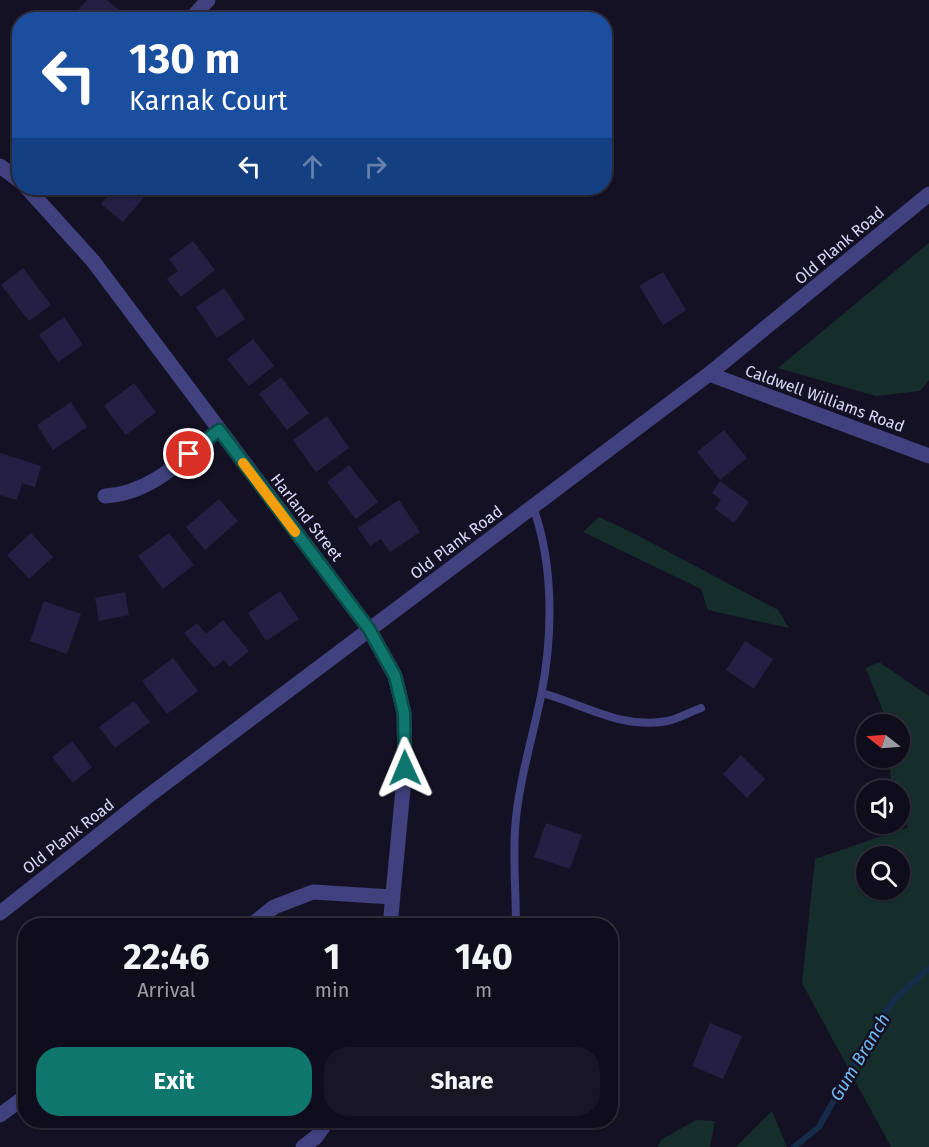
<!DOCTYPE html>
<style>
:root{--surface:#0f0d1b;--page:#181624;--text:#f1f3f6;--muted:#9b9ca3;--line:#2f2d3a;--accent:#0f766e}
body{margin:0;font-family:"Fira Sans",sans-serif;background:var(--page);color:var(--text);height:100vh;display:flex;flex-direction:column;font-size:22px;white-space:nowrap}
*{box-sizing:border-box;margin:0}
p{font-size:20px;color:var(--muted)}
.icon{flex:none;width:33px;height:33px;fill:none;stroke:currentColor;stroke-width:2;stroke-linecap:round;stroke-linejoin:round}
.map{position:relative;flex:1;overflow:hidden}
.side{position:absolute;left:18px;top:918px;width:600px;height:210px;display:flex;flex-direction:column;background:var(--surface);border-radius:24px;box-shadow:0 2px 4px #0004,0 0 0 2px var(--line)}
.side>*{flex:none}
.hud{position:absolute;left:12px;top:12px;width:600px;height:183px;border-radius:24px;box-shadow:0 2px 4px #0004,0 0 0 2px var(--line);background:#1a4fa0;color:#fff;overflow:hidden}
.needle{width:39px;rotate:287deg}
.buttons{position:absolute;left:856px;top:714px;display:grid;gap:12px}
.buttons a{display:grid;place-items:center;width:54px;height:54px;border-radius:50%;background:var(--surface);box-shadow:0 2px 4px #0004,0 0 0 2px var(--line);font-size:30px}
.pin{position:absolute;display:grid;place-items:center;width:51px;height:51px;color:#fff;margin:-26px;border:3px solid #fff;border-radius:50%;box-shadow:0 2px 6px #0007}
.me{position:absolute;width:66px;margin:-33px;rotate:359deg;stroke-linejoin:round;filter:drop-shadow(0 0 4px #0008)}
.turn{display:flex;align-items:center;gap:21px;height:126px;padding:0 18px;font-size:27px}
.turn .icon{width:78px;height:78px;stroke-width:2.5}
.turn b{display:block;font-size:42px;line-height:51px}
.lanes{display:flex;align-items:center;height:57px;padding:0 18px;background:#0003;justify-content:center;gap:30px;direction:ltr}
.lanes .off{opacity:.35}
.eta{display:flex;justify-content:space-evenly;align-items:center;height:102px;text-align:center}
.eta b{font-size:36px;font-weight:700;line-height:42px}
.button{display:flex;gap:12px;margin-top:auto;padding:12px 18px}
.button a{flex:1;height:69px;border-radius:24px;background:var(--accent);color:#fff;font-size:24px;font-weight:700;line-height:69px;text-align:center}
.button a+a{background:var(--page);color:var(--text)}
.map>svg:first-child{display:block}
.green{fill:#152e2c;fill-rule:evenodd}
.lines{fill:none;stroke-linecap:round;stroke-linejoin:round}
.stream{stroke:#152c4a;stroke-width:6}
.building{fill:#251f43}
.service{stroke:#41417f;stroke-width:8}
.minor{stroke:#41417f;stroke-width:15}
.tertiary{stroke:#41417f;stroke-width:15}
.route-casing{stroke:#0a4d48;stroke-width:15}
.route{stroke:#0f766e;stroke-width:10}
.slow{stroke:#f59e0b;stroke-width:10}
.labels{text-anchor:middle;stroke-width:5;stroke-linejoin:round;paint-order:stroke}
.street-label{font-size:16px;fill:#dbd9fb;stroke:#141124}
.water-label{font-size:18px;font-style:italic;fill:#71baf1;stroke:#141124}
</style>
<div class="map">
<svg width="929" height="1147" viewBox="0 0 929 1147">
<rect width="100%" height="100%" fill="#141124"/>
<g class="green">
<polygon points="929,243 929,380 920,391 876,396 778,368"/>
<polygon points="599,517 635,534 778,610 789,628 708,610 701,589 583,532"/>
<path d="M879 662 929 696V1147H891L802 983 815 859 908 827 900 816V790H892L889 758H900V724H888L866 668ZM900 856V890H867V856Z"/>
<polygon points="772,1111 787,1147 736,1147"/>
<polygon points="696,1120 715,1121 710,1147 658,1147 661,1140"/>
</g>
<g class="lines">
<polyline class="stream" points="794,1147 819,1127 878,1021 897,997 929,968"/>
</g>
<g class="building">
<polygon points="87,0 107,0 126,16 123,20 70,20"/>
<polygon points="115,188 145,188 149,191 123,222 101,204"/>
<polygon points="193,241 215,270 181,297 167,279 178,271 169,259"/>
<polygon points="23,268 51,305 29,321 1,285"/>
<polygon points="663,272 686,310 663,325 639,286"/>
<polygon points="224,288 245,319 217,338 196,307"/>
<polygon points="64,317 83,345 58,362 39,335"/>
<polygon points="253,339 274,366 249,386 227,359"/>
<polygon points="281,377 309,413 287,430 259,394"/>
<polygon points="134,383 156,412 126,435 104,406"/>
<polygon points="71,402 87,427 53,450 37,425"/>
<polygon points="327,416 349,448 316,472 293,440"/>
<polygon points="724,430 747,458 720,480 697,452"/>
<polygon points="0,453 41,466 35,487 22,483 17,500 0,495"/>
<polygon points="349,465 378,502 356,519 327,482"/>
<polygon points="720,481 749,502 734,523 715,509 721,500 712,493"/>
<polygon points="219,499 238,521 205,550 186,527"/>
<polygon points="399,500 420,532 390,552 381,539 370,546 358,528"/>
<polygon points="31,533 53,557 29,579 7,555"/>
<polygon points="169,533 194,565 163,589 138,556"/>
<polygon points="280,591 299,619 266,641 248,613"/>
<polygon points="125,592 129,615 99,621 95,598"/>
<polygon points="44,601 81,614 67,654 30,641"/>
<polygon points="223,620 249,651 230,667 224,660 214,668 184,633 197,623 206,634"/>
<polygon points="745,641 773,659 754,689 726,670"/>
<polygon points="173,658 198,691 167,714 142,681"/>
<polygon points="134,701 150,722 115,748 99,727"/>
<polygon points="72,741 92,767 73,783 52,757"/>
<polygon points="741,755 765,779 747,798 723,774"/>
<polygon points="546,823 582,835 570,869 534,857"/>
<polygon points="710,1023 742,1036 723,1079 692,1066"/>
</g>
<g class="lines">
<g class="service">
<path d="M542 693C583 704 622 730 667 721 678 719 690 712 701 708"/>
<path d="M516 926C516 894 513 861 515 830 518 784 532 740 541 696 553 636 554 565 533 507"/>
</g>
<g class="minor">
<polyline points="190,20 208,0"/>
<polyline points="0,166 20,181"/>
<polyline points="27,188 93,261 369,629 395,676 404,713 405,768 390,926"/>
<polyline points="709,374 929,456"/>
<path d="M105 496C151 494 184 458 219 430"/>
<polyline points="250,926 274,907 313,892 392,897"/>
<polyline points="0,1115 26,1096"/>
<polyline points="303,1147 316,1137 328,1120"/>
</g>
<polyline class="tertiary" points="0,913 147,797 709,374 929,194"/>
</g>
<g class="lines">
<g class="route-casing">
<polyline id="route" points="189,454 219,430 369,629 395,676 404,713 405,768"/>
</g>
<use href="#route" class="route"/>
<polyline class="slow" points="243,463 295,532"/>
</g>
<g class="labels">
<g class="street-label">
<text transform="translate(839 245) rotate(-40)" y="6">Old Plank Road</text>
<text transform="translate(825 398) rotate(20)" y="6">Caldwell Williams Road</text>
<text transform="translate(307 517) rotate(52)" y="6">Harland Street</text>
<text transform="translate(456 542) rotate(-37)" y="6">Old Plank Road</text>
<text transform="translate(68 836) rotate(-38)" y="6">Old Plank Road</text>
</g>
<g class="water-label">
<text transform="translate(860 1057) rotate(-59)" y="6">Gum Branch</text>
</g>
</g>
</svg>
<div class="buttons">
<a><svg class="needle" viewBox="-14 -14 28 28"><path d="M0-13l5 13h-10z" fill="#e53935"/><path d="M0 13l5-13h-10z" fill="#9b9ca3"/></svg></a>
<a><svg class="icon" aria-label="sound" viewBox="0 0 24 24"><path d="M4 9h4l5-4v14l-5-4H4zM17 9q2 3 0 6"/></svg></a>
<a><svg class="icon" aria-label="search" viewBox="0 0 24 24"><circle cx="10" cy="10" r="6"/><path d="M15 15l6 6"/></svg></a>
</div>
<div class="pin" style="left:189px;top:454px;background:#d93025"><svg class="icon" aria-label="arrive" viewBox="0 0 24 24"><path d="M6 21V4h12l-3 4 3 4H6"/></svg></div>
<svg class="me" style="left:405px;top:768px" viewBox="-20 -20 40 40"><path d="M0-17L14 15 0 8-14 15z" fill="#0f766e" stroke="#fff" stroke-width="4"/></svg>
<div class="hud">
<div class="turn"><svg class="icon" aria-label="left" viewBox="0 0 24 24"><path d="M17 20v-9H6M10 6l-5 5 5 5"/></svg><div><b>130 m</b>Karnak Court</div></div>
<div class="lanes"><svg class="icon" aria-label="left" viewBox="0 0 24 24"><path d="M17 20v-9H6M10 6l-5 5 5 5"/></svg><svg class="icon off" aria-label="ahead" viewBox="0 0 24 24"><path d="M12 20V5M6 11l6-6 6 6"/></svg><svg class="icon off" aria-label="right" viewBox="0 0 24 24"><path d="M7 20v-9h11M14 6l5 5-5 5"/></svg></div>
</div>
<section class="side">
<div class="eta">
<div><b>22:46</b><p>Arrival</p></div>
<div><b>1</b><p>min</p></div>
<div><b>140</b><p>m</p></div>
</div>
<div class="button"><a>Exit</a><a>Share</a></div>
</section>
</div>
